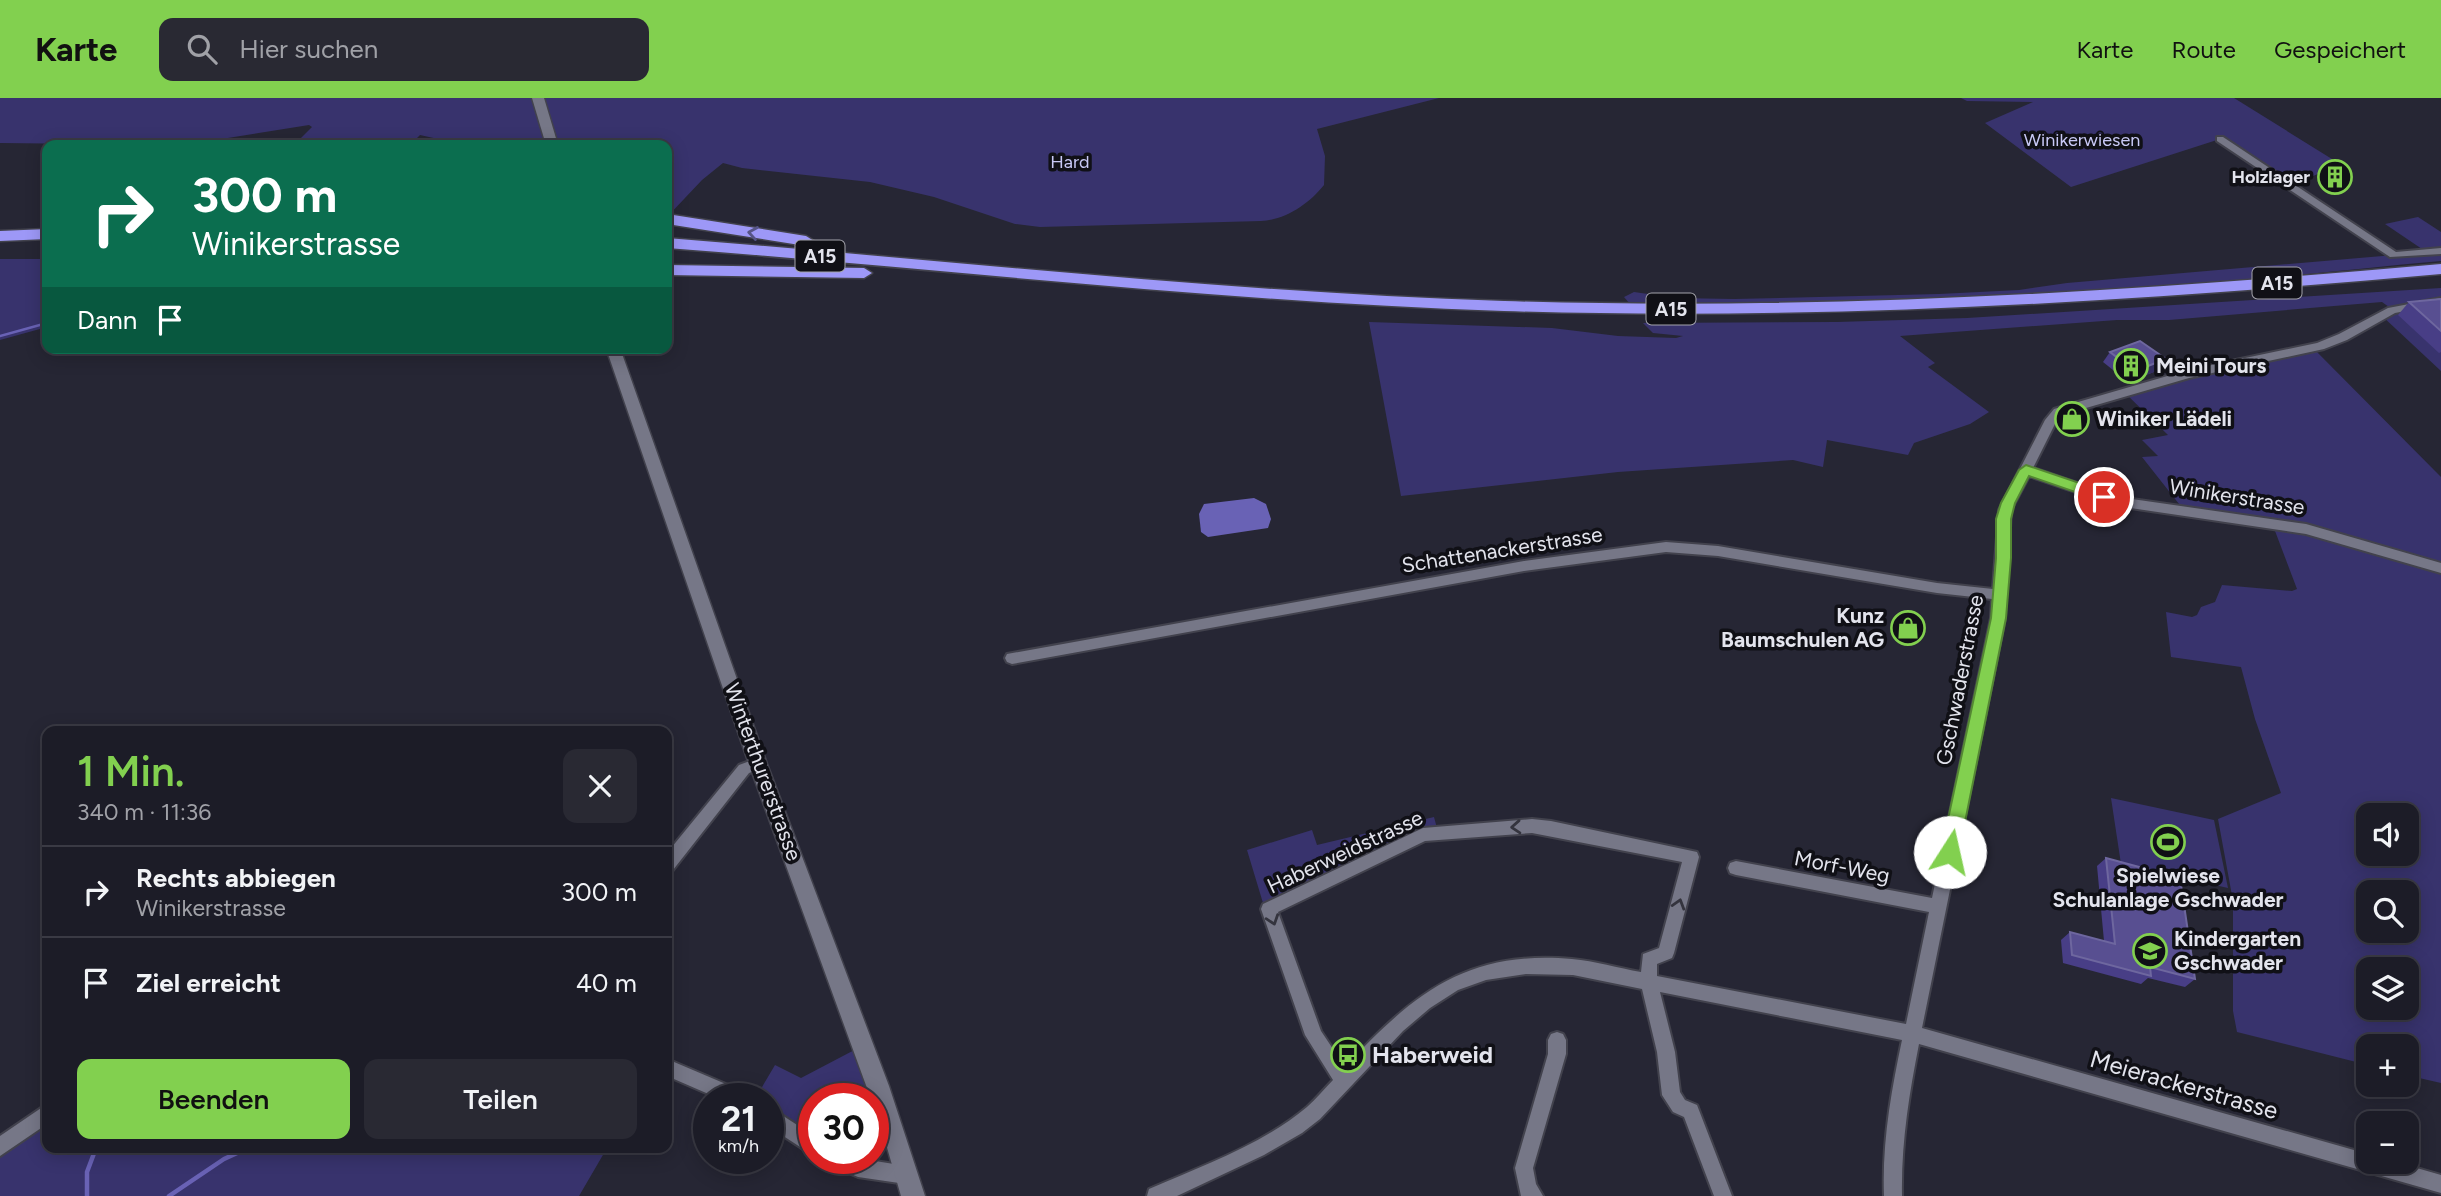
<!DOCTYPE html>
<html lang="de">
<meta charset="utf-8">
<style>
:root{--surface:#1c1c27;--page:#292933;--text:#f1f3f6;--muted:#a0a1a7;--line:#3a3a44;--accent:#82d04f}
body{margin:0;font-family:Figtree,sans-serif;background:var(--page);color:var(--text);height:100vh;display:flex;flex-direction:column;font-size:26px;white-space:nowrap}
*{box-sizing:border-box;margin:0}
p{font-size:23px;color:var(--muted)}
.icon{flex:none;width:38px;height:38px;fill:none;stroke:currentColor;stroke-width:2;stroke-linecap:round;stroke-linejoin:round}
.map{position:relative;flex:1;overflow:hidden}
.panel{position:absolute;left:42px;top:628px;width:630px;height:427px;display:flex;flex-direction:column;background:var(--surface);border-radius:14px;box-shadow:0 4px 18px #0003,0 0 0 2px var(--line)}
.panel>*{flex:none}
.banner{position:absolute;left:42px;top:42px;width:630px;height:214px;border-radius:14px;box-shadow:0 4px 18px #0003,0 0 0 2px var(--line);background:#0b6e4f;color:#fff;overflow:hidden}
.buttons{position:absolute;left:2356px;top:705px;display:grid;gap:14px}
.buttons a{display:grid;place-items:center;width:63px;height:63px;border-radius:14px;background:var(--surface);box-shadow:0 4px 18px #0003,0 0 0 2px var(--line);font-size:35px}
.speed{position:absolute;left:693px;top:985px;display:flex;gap:14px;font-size:35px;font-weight:700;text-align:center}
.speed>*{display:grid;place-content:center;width:91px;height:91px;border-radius:50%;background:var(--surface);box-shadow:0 4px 18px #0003,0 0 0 2px var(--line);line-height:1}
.speed small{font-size:18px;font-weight:400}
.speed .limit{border:10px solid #d22;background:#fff;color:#111}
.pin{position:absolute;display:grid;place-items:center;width:60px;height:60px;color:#fff;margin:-30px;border:4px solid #fff;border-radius:50%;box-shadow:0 2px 7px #0007}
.me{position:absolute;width:77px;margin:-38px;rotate:10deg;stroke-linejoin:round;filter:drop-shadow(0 0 5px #0008)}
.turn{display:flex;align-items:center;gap:24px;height:147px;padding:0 35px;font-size:32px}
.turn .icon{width:91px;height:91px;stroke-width:2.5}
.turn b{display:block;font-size:49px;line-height:60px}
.then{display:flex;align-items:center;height:66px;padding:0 35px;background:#0003;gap:14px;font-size:26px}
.round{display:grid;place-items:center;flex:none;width:74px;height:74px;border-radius:14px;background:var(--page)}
.headline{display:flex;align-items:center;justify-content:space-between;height:119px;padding:0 35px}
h1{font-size:42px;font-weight:600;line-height:52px;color:var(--accent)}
.button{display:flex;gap:14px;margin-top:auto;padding:14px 35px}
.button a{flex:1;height:80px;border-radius:14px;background:var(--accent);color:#111;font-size:28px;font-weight:600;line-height:80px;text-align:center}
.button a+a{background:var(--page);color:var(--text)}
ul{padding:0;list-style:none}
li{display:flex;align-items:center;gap:21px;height:91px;padding:0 35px;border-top:2px solid var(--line)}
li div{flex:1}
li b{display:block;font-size:26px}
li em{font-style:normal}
header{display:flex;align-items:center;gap:42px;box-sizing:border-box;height:98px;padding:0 35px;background:var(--accent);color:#111}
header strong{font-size:33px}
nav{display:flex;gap:38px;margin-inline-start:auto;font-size:24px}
.search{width:490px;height:63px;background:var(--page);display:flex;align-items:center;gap:18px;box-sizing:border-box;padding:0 24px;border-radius:14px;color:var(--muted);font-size:26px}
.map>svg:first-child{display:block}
.green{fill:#38336d;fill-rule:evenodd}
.water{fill:#6962b5}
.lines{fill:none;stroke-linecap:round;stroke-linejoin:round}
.stream-far1{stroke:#6962b5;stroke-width:2.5}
.stream{stroke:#6962b5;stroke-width:4.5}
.street-casing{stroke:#42424d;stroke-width:4}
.secondary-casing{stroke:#42424d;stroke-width:3}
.highway-casing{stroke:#42424d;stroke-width:3}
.street{fill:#767787;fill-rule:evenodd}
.secondary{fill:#767787;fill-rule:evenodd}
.highway{fill:#9d98f7;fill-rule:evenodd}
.wall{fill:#483e86}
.shaded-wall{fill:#332d60}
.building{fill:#584f91;stroke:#6e679f;stroke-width:2}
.oneway{stroke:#565486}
.oneway2{stroke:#34343e}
.route{fill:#82d04f;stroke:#548733;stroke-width:2}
.labels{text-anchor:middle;stroke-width:7;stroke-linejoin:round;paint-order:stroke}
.far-park-label{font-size:18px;fill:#c9c9f6;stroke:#101016}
.far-poi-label{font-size:18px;font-weight:bold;fill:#e3e4ed;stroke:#101016;text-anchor:end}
.shield{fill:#101016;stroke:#a4a4ac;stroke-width:2}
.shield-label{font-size:19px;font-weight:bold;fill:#e3e4ed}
.poi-label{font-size:21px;font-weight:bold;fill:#e3e4ed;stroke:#101016;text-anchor:start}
.street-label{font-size:21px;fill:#e3e4ed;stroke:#101016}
.near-poi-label{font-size:24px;font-weight:bold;fill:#e3e4ed;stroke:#101016;text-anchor:start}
.near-street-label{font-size:24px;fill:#e3e4ed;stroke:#101016}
</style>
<header>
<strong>Karte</strong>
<div class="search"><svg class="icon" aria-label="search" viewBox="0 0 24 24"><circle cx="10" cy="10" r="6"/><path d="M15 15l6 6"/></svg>Hier suchen</div>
<nav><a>Karte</a><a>Route</a><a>Gespeichert</a></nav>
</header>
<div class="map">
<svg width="2441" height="1098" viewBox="0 0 2441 1098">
<rect width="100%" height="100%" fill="#262634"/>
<g class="green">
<path d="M0 0H1439L1317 31 1325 58 1324 87C1309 106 1285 122 1261 123L1040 129 1015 126 934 99 870 84 742 70 723 65 702 82 667 119V47H465L420 37 410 47H294L312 29 309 27 184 47 0 45Z"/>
<polygon points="1961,0 2234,0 2340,66 2291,88 2220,41 2071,89 1985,25 2033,4 1967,3"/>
<polygon points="2418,119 2441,134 2441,149 2422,151 2385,126"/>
<path d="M2441 153V163C2341 172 2240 184 2140 191 1970 203 1800 206 1630 206L1624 199 1634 194 1676 200 1734 201 1939 196 2019 192 2067 185Z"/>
<polygon points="0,161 47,161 47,229 0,242"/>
<polygon points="2441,190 2441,200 2389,209 2382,204 2169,222 2117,222 1900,238 1935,265 1928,269 1989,314 1970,326 1914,345 1908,357 1827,342 1823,369 1793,362 1618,374 1401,398 1369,224 1552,230 1618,238 1676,240 1683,238 1653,235 1643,225 1837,224 1967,220"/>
<polygon points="2441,206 2441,273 2381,217"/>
<path d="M2312 249 2441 379V985L2406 977V948H2368V967L2237 934 2233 913V803L2218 721 2281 695 2255 621 2241 569 2171 559 2166 514 2192 519 2197 517 2201 509 2215 504 2222 487 2292 493 2297 491 2272 425 2183 411 2142 359 2158 358 2142 342 2168 337 2123 293ZM2368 718H2406V756H2368ZM2368 794H2406V833H2368ZM2368 872H2406V910H2368Z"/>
<polygon points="2111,700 2214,722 2228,790 2121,766"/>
<polygon points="1434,719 1438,734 1331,781 1263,805 1247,752 1312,732 1317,747"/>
<polygon points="862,948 878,988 852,1001 814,1001 814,1033 805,1043 768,1017 768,1001 755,1001 775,967 801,980"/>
<polygon points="47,1015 47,1050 607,1050 579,1098 0,1098 0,1049"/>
</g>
<polygon class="water" points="1254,400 1266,406 1271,421 1268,430 1208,439 1201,434 1199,416 1204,406"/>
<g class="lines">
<polyline class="stream-far1" points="0,238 47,225"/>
<g class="stream">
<polyline points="87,1098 87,1074 96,1050"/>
<polyline points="169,1098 224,1061 248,1050"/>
</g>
<g class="street-casing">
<g id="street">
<polygon points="2217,39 2223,39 2396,154 2441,150 2441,156 2390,159 2217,43"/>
<path d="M2441 200V206L2395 215 2347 242 2324 251 2189 280 2062 317 2056 324 2033 370 2118 399 2306 426 2441 465V475L2306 436 2117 408 2029 378 2011 412 2005 520 1922 930 2368 1056V1064H2396L2441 1077V1095L1919 946C1909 997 1901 1046 1902 1098H1884C1882 1045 1891 994 1902 942L1660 894 1675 954 1680 994 1685 1002 1697 1007 1732 1098H1714L1684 1019 1673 1014 1662 997 1657 954 1642 891 1573 877 1526 876 1486 882 1458 892 1430 910 1403 933 1320 1021 1302 1035 1264 1057 1177 1098H1147L1149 1091C1202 1068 1262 1047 1307 1009 1316 1001 1324 991 1333 982L1305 937 1261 811 1263 806 1423 730 1532 721 1551 723 1697 754 1699 759 1674 855 1672 860 1657 866V878L1906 926 1929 814 1736 777 1730 775 1728 770 1730 765 1736 763 1932 800 1991 520 1992 501 1937 495 1718 458 1666 454 1524 473 1012 566 1007 564 1005 560 1007 556 1524 463 1666 444 1718 448 1937 485 1993 491 1999 412 2045 322 2054 311 2188 272 2317 245 2339 236 2388 210ZM1532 735 1682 764 1659 850 1643 856 1641 874C1618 870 1595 863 1572 861 1466 852 1413 896 1345 969L1321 933 1278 814 1425 743Z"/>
<polygon points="758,660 763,662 765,666 763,670 749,675 673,772 667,774 667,755 739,667"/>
<polygon points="1557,934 1563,936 1566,942 1566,956 1533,1070 1536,1086 1543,1098 1521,1098 1515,1070 1548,956 1548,942 1551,936"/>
<polygon points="667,961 747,995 750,1001 720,1001 667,978"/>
<polygon points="47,1006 47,1026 0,1058 0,1038"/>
<polygon points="768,1008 814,1038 814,1058 768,1028"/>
<polygon points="825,1060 857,1060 906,1068 913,1070 915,1077 913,1084 906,1086 858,1079 828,1066"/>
</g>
</g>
<g class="secondary-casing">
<g id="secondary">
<polygon points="532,0 544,0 558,47 546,47"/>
<polygon points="606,250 620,250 767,666 889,988 925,1098 901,1098 873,1001 871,1001 749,666"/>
</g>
</g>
<g class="highway-casing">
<g id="highway">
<polygon points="667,116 806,138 814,143 806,148 667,126"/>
<polygon points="47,131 47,141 0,143 0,133"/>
<path d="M667 140C946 162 1225 194 1504 203 1817 213 2129 194 2441 166V176C2130 204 1817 223 1504 213 1225 204 946 171 667 150Z"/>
<polygon points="667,167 864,170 872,175 864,180 667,177"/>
</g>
</g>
<use href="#street" class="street"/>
<use href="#secondary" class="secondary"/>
<use href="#highway" class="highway"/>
</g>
<g class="wall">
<polygon points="2441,201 2441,254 2439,255 2398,217 2409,204"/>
<polygon points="2110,254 2159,272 2128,284 2103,264"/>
<polygon points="2106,760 2195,881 2185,889 2148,880 2141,886 2063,865 2061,842 2070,834 2104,843 2097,768"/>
</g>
<polygon class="shaded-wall" points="2166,261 2159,272 2128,284 2135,273"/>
<g class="building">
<polygon points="2441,201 2441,233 2409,204"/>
<polygon points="2140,243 2166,261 2135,273 2110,254"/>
<polygon points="2106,760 2180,780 2195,881 2150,869 2151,878 2072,857 2070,834 2115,846"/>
</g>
<defs><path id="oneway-chevron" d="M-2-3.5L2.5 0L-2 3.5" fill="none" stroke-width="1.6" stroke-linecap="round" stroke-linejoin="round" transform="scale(1.75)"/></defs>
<use class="oneway" href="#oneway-chevron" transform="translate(753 135) rotate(-171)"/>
<g class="oneway2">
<use href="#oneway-chevron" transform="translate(1516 729) rotate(176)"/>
<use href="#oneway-chevron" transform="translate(1679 806) rotate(-73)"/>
<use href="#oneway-chevron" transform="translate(1273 822) rotate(71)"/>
</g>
<polygon class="route" points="2026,367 2109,395 2111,399 2104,404 2029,378 2015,405 2011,421 2011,460 2006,520 1959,754 1956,760 1950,762 1944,760 1941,754 1991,520 1996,460 1996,421 2001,405 2019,372"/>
<defs>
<g id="building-ring" transform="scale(1.75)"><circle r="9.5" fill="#101016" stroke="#82d04f" stroke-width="1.5"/><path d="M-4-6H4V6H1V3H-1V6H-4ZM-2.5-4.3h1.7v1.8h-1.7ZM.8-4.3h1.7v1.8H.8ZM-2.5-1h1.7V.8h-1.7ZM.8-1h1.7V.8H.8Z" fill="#82d04f"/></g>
<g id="shop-ring" transform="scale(1.75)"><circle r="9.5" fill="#101016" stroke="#82d04f" stroke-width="1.5"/><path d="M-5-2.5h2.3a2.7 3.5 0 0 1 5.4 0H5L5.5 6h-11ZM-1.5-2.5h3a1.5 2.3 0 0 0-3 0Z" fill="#82d04f"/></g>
<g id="stadium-ring" transform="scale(1.75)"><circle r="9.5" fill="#101016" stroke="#82d04f" stroke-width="1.5"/><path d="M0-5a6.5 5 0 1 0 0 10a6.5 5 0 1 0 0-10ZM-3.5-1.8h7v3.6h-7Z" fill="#82d04f"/></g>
<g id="school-ring" transform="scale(1.75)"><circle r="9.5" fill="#101016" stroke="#82d04f" stroke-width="1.5"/><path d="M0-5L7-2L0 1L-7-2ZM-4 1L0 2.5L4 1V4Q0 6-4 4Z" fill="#82d04f"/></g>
<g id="bus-ring" transform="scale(1.75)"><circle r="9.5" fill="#101016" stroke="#82d04f" stroke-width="1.5"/><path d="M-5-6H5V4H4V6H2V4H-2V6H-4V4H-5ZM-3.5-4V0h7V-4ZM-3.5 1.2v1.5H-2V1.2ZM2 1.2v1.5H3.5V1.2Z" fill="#82d04f"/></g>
</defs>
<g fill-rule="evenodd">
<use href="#building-ring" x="2335" y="79"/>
<use href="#building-ring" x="2131" y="268"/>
<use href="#shop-ring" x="2072" y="321"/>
<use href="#shop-ring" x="1908" y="530"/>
<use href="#stadium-ring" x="2168" y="744"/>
<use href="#school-ring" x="2150" y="853"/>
<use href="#bus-ring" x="1348" y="957"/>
</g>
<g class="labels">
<g class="far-park-label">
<text x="2082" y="48">Winikerwiesen</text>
<text x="1070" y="70">Hard</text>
</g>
<g class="far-poi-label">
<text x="2310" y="85">Holzlager</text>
</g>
<g class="shield">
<rect x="795.5" y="142.5" width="49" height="31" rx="5"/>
<rect x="2252.5" y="169.5" width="49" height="31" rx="5"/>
<rect x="1646.5" y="195.5" width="49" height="31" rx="5"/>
</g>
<g class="shield-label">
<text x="820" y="165">A15</text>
<text x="2277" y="192">A15</text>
<text x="1671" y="218">A15</text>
</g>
<g class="poi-label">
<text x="2156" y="275">Meini Tours</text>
<text x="2096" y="328">Winiker Lädeli</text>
<text x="1884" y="525" text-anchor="end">Kunz<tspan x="1884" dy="24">Baumschulen AG</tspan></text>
<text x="2168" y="785" text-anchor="middle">Spielwiese<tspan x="2168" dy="24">Schulanlage Gschwader</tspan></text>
<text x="2174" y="848">Kindergarten<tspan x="2174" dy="24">Gschwader</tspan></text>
</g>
<g class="street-label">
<text transform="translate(2237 399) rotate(9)" y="7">Winikerstrasse</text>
<text transform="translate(1502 452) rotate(-9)" y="7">Schattenackerstrasse</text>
<text transform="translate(1960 582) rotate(-79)" y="7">Gschwaderstrasse</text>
<text transform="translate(763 674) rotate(70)" y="7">Winterthurerstrasse</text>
<text transform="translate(1345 754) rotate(-25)" y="7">Haberweidstrasse</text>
<text transform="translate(1842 769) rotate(11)" y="7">Morf-Weg</text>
</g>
<g class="near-poi-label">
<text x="1372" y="965">Haberweid</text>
</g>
<g class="near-street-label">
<text transform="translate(2184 987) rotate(16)" y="8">Meierackerstrasse</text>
</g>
</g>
</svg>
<div class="buttons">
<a><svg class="icon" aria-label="sound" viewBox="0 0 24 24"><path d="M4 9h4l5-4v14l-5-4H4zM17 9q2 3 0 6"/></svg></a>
<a><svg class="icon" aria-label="search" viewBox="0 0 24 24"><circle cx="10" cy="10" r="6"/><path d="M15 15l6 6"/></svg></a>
<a><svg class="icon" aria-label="layers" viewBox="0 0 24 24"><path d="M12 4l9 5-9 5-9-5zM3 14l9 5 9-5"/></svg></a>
<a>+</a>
<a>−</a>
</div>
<div class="speed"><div>21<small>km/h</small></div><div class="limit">30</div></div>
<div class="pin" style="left:2104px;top:399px;background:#d93025"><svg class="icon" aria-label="arrive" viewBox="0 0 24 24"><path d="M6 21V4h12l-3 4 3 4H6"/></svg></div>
<svg class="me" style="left:1950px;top:754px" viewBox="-20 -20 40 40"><circle r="19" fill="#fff"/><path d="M0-13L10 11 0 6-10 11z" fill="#82d04f"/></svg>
<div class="banner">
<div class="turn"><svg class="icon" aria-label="right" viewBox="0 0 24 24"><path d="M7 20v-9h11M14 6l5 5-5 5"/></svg><div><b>300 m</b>Winikerstrasse</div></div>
<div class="then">Dann<svg class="icon" aria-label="arrive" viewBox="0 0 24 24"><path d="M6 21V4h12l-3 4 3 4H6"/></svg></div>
</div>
<section class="panel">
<div class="headline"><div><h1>1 Min.</h1><p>340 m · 11:36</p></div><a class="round"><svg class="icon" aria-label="close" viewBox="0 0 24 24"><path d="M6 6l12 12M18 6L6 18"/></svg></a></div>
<ul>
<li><svg class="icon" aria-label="right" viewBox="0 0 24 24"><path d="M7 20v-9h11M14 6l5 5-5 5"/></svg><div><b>Rechts abbiegen</b><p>Winikerstrasse</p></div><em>300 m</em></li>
<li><svg class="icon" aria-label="arrive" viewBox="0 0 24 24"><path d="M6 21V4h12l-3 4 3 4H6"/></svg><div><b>Ziel erreicht</b></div><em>40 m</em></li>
</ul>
<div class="button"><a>Beenden</a><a>Teilen</a></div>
</section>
</div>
